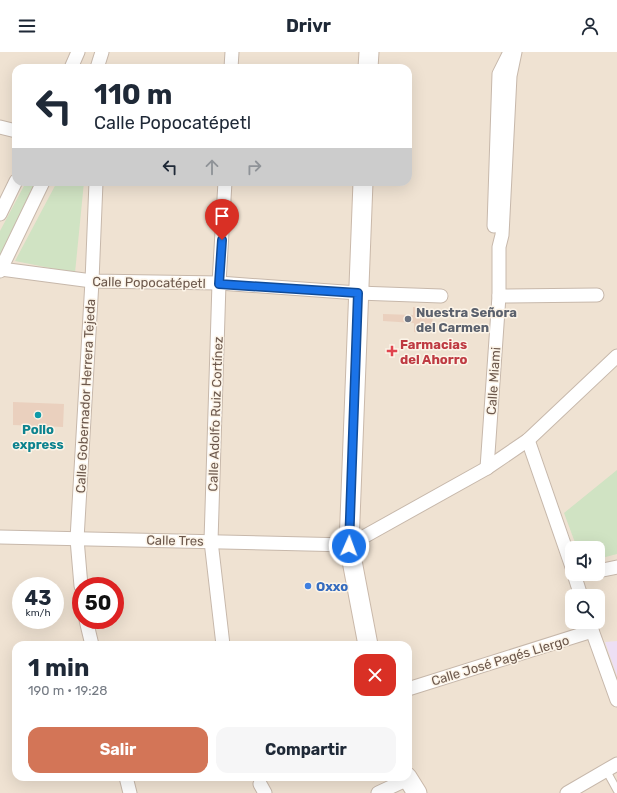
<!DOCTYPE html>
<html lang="es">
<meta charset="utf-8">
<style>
:root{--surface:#fff;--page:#f6f6f7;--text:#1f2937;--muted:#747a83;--accent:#d37557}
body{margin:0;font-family:Rubik,sans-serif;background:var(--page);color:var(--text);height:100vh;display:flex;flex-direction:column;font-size:15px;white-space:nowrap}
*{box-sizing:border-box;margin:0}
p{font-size:13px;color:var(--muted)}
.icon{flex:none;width:22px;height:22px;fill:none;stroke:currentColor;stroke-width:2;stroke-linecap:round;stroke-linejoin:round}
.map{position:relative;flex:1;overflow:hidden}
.sheet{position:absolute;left:12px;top:589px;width:400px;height:140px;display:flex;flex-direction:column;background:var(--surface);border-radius:12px;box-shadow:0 4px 16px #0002}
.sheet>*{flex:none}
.hud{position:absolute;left:12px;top:12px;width:400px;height:122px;border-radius:12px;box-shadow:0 4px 16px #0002;background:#fff;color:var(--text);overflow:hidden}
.buttons{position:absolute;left:565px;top:489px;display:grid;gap:8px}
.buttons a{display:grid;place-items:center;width:40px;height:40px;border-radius:8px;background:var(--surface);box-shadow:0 4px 16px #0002;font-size:20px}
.speed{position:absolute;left:12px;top:525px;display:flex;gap:8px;font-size:20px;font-weight:700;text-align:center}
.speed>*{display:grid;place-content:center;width:52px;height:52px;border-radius:50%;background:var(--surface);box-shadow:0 4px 16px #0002;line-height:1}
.speed small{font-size:10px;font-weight:400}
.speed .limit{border:6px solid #d22;background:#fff;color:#111}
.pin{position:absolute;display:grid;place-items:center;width:34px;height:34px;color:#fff;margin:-41px -17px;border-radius:50% 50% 50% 0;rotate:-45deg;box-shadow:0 0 4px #0007}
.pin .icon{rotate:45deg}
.me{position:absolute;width:44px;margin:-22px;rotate:2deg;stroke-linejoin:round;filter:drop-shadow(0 0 3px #0008)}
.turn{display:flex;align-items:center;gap:14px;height:84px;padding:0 16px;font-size:18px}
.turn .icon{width:52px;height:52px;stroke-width:2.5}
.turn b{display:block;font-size:28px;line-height:34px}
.lanes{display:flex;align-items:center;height:38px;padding:0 16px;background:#0003;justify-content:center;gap:20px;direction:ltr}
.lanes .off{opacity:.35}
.round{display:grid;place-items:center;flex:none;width:42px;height:42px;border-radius:12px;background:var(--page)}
.summary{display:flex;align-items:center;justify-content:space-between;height:68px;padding:0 16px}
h1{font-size:24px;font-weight:700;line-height:30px}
.cta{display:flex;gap:8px;margin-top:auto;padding:8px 16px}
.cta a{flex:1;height:46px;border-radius:12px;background:var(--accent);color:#fff;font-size:16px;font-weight:700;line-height:46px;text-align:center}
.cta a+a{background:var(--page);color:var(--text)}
header{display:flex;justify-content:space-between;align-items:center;height:52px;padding:0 16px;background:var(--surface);font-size:18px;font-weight:700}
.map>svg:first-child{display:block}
.residential{fill:#efe2d2;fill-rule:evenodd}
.education{fill:#eddff4}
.green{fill:#d0e3c3}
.building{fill:#ead0be}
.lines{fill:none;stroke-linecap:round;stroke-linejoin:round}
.lane-casing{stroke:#c7b8ab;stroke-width:9}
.street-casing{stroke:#c7b8ab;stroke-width:15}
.secondary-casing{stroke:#cab9aa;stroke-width:21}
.lane{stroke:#fff;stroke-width:7}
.street{stroke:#fff;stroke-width:13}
.secondary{stroke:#fff;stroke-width:19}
.route-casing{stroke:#114b97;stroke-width:10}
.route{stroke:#1a73e8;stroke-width:7}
.worship-dot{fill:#6b7280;stroke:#fcf4e8;stroke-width:1.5}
.health-dot{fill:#e0444e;stroke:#fcf4e8;stroke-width:1.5}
.culture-dot{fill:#0f9aa8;stroke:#fcf4e8;stroke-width:1.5}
.shop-dot{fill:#3f7fe0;stroke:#fcf4e8;stroke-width:1.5}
.labels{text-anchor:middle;stroke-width:3;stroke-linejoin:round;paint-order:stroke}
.street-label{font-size:13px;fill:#6c584c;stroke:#fcf4e8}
.worship-label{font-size:13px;font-weight:bold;fill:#5b616d;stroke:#fcf4e8;text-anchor:start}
.health-label{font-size:13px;font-weight:bold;fill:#be3a42;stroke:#fcf4e8;text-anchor:start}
.culture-label{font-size:13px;font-weight:bold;fill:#0d838f;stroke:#fcf4e8}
.shop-label{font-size:13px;font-weight:bold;fill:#366cbe;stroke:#fcf4e8;text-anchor:start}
</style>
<header><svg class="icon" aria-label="menu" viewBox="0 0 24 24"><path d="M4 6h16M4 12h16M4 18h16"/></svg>Drivr<svg class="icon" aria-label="person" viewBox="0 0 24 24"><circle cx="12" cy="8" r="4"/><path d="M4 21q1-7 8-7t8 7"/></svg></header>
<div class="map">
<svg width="617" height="741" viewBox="0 0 617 741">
<rect width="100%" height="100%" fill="#f8f0e2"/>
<path class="residential" d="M0 0H617V741H0ZM16 16H408V130H16ZM572 496H598V522H572ZM21 534H55V568H21ZM81 534H115V568H81ZM572 544H598V570H572ZM16 593H408V725H16Z"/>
<polygon class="education" points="617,589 617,624 605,590"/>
<g class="green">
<polygon points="26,130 38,130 0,205 0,179"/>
<polygon points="57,130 84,130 75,221 15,209"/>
<polygon points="617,418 617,502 598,507 598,496 577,496 564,461"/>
</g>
<g class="building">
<polygon points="413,255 420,256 419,263 433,264 432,272 421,272 421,281 414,280 414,271 383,269 383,262 413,263"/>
<polygon points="13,350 64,352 63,375 13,373"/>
</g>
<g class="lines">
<g class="lane-casing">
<polyline id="lane" points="606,718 617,738"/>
</g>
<g class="street-casing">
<g id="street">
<polyline points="71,16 78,0"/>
<polyline points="97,16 102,0"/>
<polyline points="231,16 232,0"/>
<polyline points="0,75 16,79"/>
<polyline points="0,162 16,129"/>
<polyline points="494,174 499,22 510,0"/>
<polyline points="1,217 92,229 219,231 358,241 441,244"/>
<polyline points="0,219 43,130"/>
<polyline points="499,244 597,243"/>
<polyline points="528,388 572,515"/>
<polyline points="487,416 499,244 499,195 502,183 510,24 515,0"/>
<polyline points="0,485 349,493 487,416 528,388 617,304"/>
<polyline points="598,519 617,515"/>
<polyline points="574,522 581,544"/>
<polyline points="81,534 77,487 92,229 96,130"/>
<polyline points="86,568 92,593"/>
<polyline points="589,570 617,648"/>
<polyline points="223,593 211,489 219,231 225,130"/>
<polyline points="408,637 592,579"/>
<polyline points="126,725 130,741"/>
<polyline points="260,732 265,741"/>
<polyline points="378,741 408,727"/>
<polyline points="567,741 617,712"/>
</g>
</g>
<g class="secondary-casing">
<g id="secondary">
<polyline points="368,16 369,0"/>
<polyline points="363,130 349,493 368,593"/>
<polyline points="407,725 417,741"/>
</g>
</g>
<use href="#lane" class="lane"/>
<use href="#street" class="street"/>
<use href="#secondary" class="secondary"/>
</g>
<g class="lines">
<g class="route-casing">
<polyline id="route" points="222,188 219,232 358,241 349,494"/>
</g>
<use href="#route" class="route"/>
</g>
<circle class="worship-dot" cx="408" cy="267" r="4"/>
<path class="health-dot" d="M390 293h4v4h4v4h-4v4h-4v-4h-4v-4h4z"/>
<circle class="culture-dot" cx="38" cy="363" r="4"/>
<circle class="shop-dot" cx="308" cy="534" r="4"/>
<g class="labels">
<g class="street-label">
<text transform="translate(149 230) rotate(1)" y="5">Calle Popocatépetl</text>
<text transform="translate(493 329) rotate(-86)" y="5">Calle Miami</text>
<text transform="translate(85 344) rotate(-87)" y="5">Calle Gobernador Herrera Tejeda</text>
<text transform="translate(215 362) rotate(-88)" y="5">Calle Adolfo Ruiz Cortínez</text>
<text transform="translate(175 488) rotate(1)" y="5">Calle Tres</text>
<text transform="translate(500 608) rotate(-17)" y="5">Calle José Pagés Llergo</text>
</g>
<g class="worship-label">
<text x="416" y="265">Nuestra Señora<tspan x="416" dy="15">del Carmen</tspan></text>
</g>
<g class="health-label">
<text x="400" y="297">Farmacias<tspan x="400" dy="15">del Ahorro</tspan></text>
</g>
<g class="culture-label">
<text x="38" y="382">Pollo<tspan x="38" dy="15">express</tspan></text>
</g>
<g class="shop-label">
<text x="316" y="539">Oxxo</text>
</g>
</g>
</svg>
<div class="buttons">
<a><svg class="icon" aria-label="sound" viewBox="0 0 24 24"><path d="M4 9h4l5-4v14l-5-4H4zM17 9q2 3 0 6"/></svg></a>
<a><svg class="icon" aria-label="search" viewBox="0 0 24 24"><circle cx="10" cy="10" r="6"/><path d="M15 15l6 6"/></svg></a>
</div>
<div class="speed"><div>43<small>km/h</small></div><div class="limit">50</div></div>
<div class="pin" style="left:222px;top:188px;background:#d93025"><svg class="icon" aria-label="arrive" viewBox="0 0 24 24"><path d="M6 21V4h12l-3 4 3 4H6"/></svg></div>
<svg class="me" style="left:349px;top:494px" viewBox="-20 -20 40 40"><circle r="17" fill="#1a73e8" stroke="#fff" stroke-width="3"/><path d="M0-11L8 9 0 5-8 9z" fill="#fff"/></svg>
<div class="hud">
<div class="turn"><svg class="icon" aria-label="left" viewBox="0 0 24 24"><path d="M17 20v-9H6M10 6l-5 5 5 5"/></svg><div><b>110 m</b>Calle Popocatépetl</div></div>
<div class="lanes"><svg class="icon" aria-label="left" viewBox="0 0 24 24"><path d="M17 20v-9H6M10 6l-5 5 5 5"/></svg><svg class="icon off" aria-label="ahead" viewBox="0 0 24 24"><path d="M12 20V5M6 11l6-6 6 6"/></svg><svg class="icon off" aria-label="right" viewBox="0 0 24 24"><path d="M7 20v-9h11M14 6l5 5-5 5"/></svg></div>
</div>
<section class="sheet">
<div class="summary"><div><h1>1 min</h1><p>190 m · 19:28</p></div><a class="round" style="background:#d93025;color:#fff"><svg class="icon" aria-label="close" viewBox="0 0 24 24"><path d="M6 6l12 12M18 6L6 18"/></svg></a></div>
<div class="cta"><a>Salir</a><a>Compartir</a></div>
</section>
</div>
